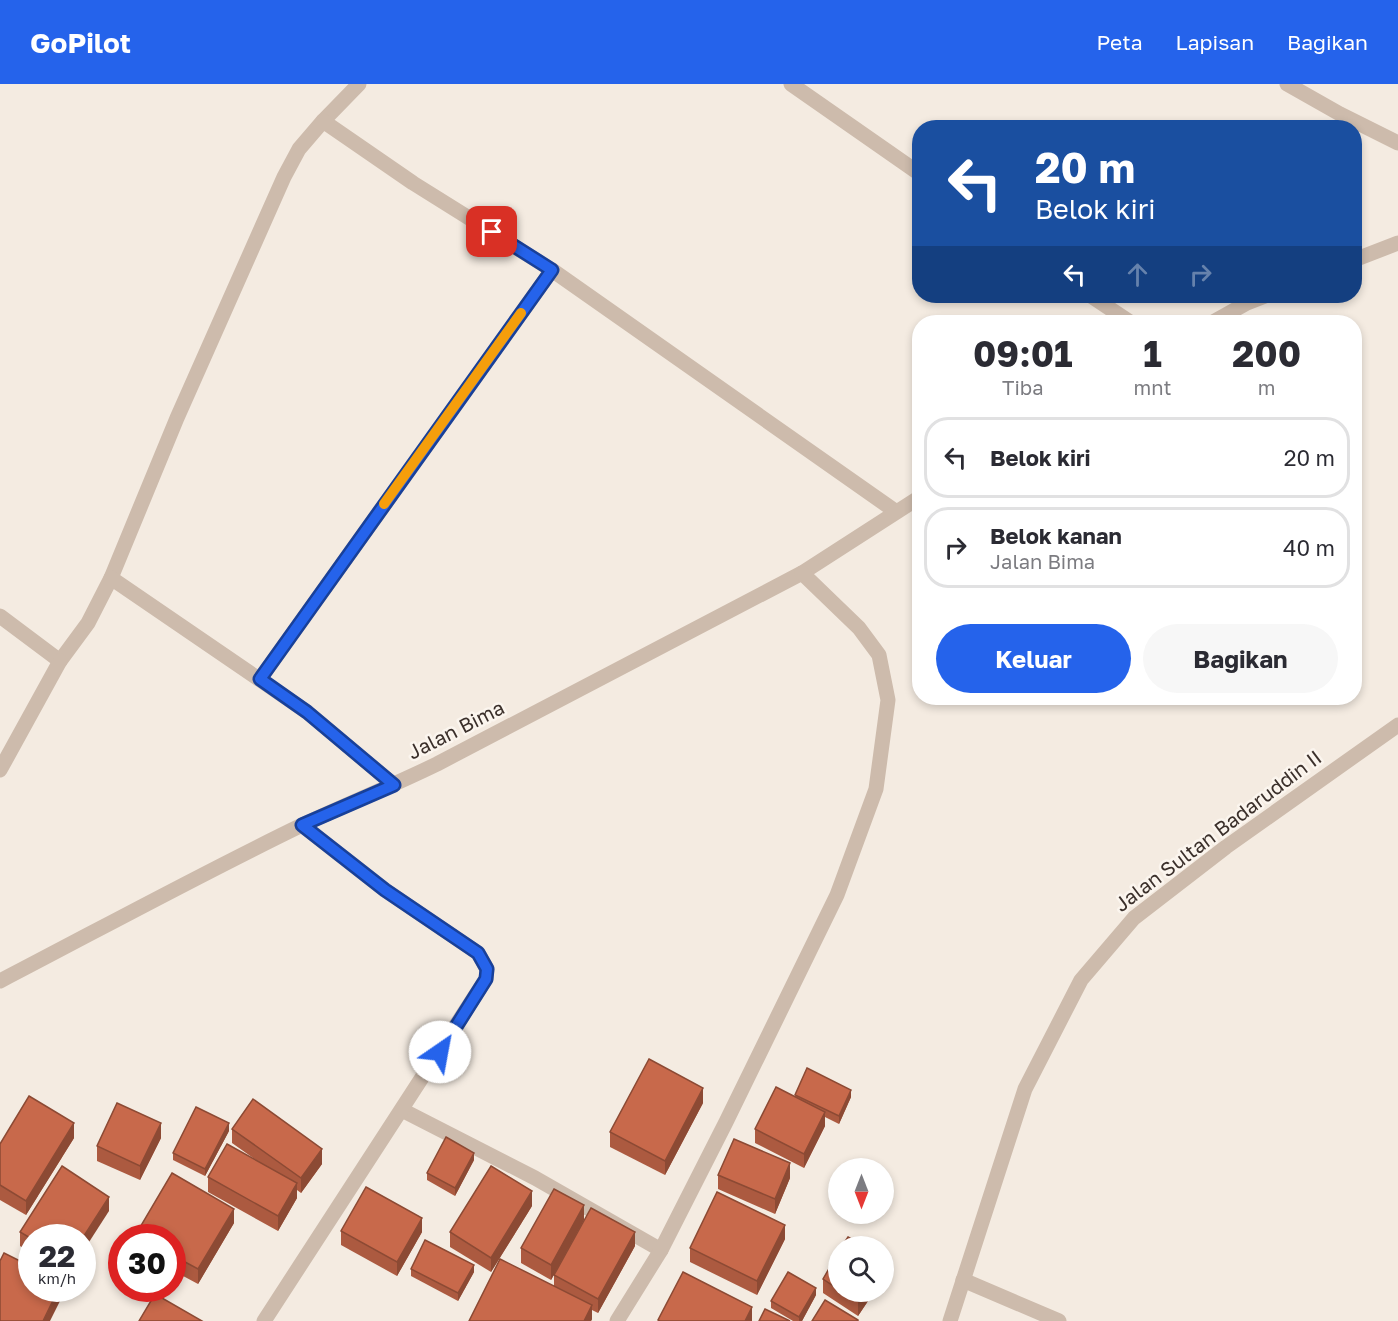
<!DOCTYPE html>
<html lang="id">
<style>
:root{--surface:#fff;--page:#f7f7f7;--text:#2b2b33;--muted:#7c7c81;--line:#e1e1e2;--accent:#2563eb}
body{margin:0;font-family:"Golos Text",sans-serif;background:var(--page);color:var(--text);height:100vh;display:flex;flex-direction:column;font-size:22px;white-space:nowrap}
*{box-sizing:border-box;margin:0}
p{font-size:20px;color:var(--muted)}
.icon{flex:none;width:33px;height:33px;fill:none;stroke:currentColor;stroke-width:2;stroke-linecap:round;stroke-linejoin:round}
.map{position:relative;flex:1;overflow:hidden}
.sheet{position:absolute;left:912px;top:231px;width:450px;height:390px;display:flex;flex-direction:column;background:var(--surface);border-radius:24px;box-shadow:0 3px 9px #0003}
.sheet>*{flex:none}
.hud{position:absolute;left:912px;top:36px;width:450px;height:183px;border-radius:24px;box-shadow:0 3px 9px #0003;background:#1a4fa0;color:#fff;overflow:hidden}
.needle{width:39px;rotate:180deg}
.fabs{position:absolute;left:828px;top:1074px;display:grid;gap:12px}
.fabs a{display:grid;place-items:center;width:66px;height:66px;border-radius:50%;background:var(--surface);box-shadow:0 3px 9px #0003;font-size:30px}
.speed{position:absolute;left:18px;top:1140px;display:flex;gap:12px;font-size:30px;font-weight:700;text-align:center}
.speed>*{display:grid;place-content:center;width:78px;height:78px;border-radius:50%;background:var(--surface);box-shadow:0 3px 9px #0003;line-height:1}
.speed small{font-size:15px;font-weight:400}
.speed .limit{border:9px solid #d22;background:#fff;color:#111}
.pin{position:absolute;display:grid;place-items:center;width:51px;height:51px;color:#fff;margin:-26px;border-radius:12px;box-shadow:0 3px 9px #0006}
.me{position:absolute;width:66px;margin:-33px;rotate:33deg;stroke-linejoin:round;filter:drop-shadow(0 0 4px #0008)}
.turn{display:flex;align-items:center;gap:21px;height:126px;padding:0 24px;font-size:27px}
.turn .icon{width:78px;height:78px;stroke-width:2.5}
.turn b{display:block;font-size:42px;line-height:51px}
.lanes{display:flex;align-items:center;height:57px;padding:0 24px;background:#0003;justify-content:center;gap:30px;direction:ltr}
.lanes .off{opacity:.35}
.eta{display:flex;justify-content:space-evenly;align-items:center;height:102px;text-align:center}
.eta b{font-size:36px;font-weight:700;line-height:42px}
.action{display:flex;gap:12px;margin-top:auto;padding:12px 24px}
.action a{flex:1;height:69px;border-radius:36px;background:var(--accent);color:#fff;font-size:24px;font-weight:700;line-height:69px;text-align:center}
.action a+a{background:var(--page);color:var(--text)}
ul{padding:0;list-style:none}
li{display:flex;align-items:center;gap:18px;height:81px;margin:0 12px 9px;padding:0 12px;border:3px solid var(--line);border-radius:24px}
li div{flex:1}
li b{display:block;font-size:22px}
li em{font-style:normal}
header{display:flex;align-items:center;gap:36px;box-sizing:border-box;height:84px;padding:0 30px;background:var(--accent);color:#fff}
header strong{font-size:28px}
nav{display:flex;gap:33px;margin-inline-start:auto;font-size:21px}
.map>svg:first-child{display:block}
.lines{fill:none;stroke-linecap:round;stroke-linejoin:round}
.minor{stroke:#cdbbac;stroke-width:15}
.tertiary{stroke:#cdbbac;stroke-width:15}
.wall{fill:#ac5a40}
.shaded-wall{fill:#8c4a34}
.building{fill:#c8694b;stroke:#8c4a34;stroke-width:1.5}
.route-casing{stroke:#184099;stroke-width:15}
.route{stroke:#2563eb;stroke-width:10}
.slow{stroke:#f59e0b;stroke-width:10}
.labels{text-anchor:middle;stroke-width:5;stroke-linejoin:round;paint-order:stroke}
.street-label{font-size:20px;fill:#3b302b;stroke:#fbf5ee}
</style>
<header>
<strong>GoPilot</strong>
<nav><a>Peta</a><a>Lapisan</a><a>Bagikan</a></nav>
</header>
<div class="map">
<svg width="1398" height="1237" viewBox="0 0 1398 1237">
<rect width="100%" height="100%" fill="#f4ebe1"/>
<g class="lines">
<g class="minor">
<polyline points="791,0 920,90"/>
<polyline points="1287,0 1340,30 1398,59"/>
<polyline points="323,37 359,0"/>
<polyline points="1354,176 1398,159"/>
<polyline points="1091,212 1130,238"/>
<polyline points="1213,238 1247,219 1265,212"/>
<polyline points="111,494 177,334 284,93 299,65 323,37 413,99 552,186 895,427"/>
<polyline points="0,532 60,577 88,539 111,494 307,628 394,701"/>
<polyline points="260,595 552,186"/>
<polyline points="0,686 60,577"/>
<path d="M0 897C100 845 199 791 300 742 345 721 392 702 437 680L802 489 920 413"/>
<polyline points="402,1026 535,1094 661,1166"/>
<polyline points="963,1196 1059,1237"/>
<polyline points="264,1237 486,895 487,885 478,869 385,806 302,741"/>
<polyline points="617,1237 661,1166 726,1038 837,811 876,705 888,616 879,571 859,544 802,489"/>
</g>
<polyline class="tertiary" points="950,1237 1025,1005 1081,896 1134,834 1226,763 1398,641"/>
</g>
<g class="wall">
<polygon points="795,1012 851,1013 839,1040 825,1033 825,1042 804,1084 755,1059 755,1045"/>
<polygon points="703,1019 665,1091 610,1063 610,1048"/>
<polygon points="232,1045 322,1080 301,1109 297,1106 297,1114 278,1147 208,1108 208,1093 256,1076 232,1059"/>
<polygon points="229,1047 205,1092 173,1076 173,1069"/>
<polygon points="74,1054 26,1131 0,1116 0,1060"/>
<polygon points="161,1054 140,1096 97,1077 97,1062"/>
<polygon points="474,1076 455,1112 427,1096 427,1089"/>
<polygon points="718,1091 790,1094 775,1130 718,1105"/>
<polygon points="532,1122 491,1188 450,1163 450,1148"/>
<polygon points="109,1127 32,1154 32,1170 20,1162 20,1148"/>
<polygon points="584,1136 551,1196 521,1179 521,1164"/>
<polygon points="234,1139 198,1200 172,1186 172,1154 136,1154 136,1150"/>
<polygon points="341,1147 422,1148 397,1192 341,1161"/>
<polygon points="785,1155 757,1211 690,1178 690,1164"/>
<polygon points="635,1162 598,1229 592,1226 592,1235 591,1237 469,1237 554,1202 554,1191"/>
<polygon points="838,1169 838,1208 874,1208 858,1232 823,1209 823,1195"/>
<polygon points="411,1185 474,1188 458,1217 411,1192"/>
<polygon points="816,1211 802,1237 793,1237 771,1224 771,1217"/>
</g>
<g class="shaded-wall">
<polygon points="703,1004 703,1019 665,1091 665,1077"/>
<polygon points="851,1006 851,1013 839,1040 839,1032"/>
<polygon points="825,1028 825,1042 804,1084 804,1070"/>
<polygon points="74,1039 74,1054 26,1131 26,1117"/>
<polygon points="161,1039 161,1054 140,1096 140,1082"/>
<polygon points="229,1039 229,1047 205,1092 205,1085"/>
<polygon points="322,1065 322,1080 301,1109 301,1094"/>
<polygon points="474,1069 474,1076 455,1112 455,1104"/>
<polygon points="790,1079 790,1094 775,1130 775,1115"/>
<polygon points="297,1099 297,1114 278,1147 278,1132"/>
<polygon points="532,1107 532,1122 491,1188 491,1174"/>
<polygon points="109,1113 109,1127 82,1169 82,1155"/>
<polygon points="584,1121 584,1136 551,1196 551,1181"/>
<polygon points="234,1125 234,1139 198,1200 198,1185"/>
<polygon points="422,1134 422,1148 397,1192 397,1178"/>
<polygon points="785,1141 785,1155 757,1211 757,1197"/>
<polygon points="635,1148 635,1162 598,1229 598,1215"/>
<polygon points="474,1181 474,1188 458,1217 458,1209"/>
<polygon points="59,1204 62,1204 62,1213 50,1237 43,1237"/>
<polygon points="816,1204 816,1211 802,1237 799,1237 799,1233"/>
<polygon points="864,1208 874,1208 858,1232 858,1217"/>
<polygon points="592,1221 592,1235 591,1237 584,1237"/>
<polygon points="752,1223 752,1237 745,1237"/>
</g>
<g class="building">
<polygon points="649,975 703,1004 665,1077 610,1048"/>
<polygon points="807,984 851,1006 839,1032 795,1011"/>
<polygon points="776,1003 825,1028 804,1070 755,1045"/>
<polygon points="29,1012 74,1039 26,1117 0,1101 0,1060"/>
<polygon points="253,1015 322,1065 301,1094 232,1045"/>
<polygon points="117,1019 161,1039 140,1082 97,1062"/>
<polygon points="196,1023 229,1039 205,1085 173,1069"/>
<polygon points="446,1053 474,1069 455,1104 427,1089"/>
<polygon points="734,1055 790,1079 775,1115 718,1091"/>
<polygon points="227,1060 297,1099 278,1132 208,1093"/>
<polygon points="62,1082 109,1113 82,1155 82,1154 32,1154 32,1155 20,1148"/>
<polygon points="491,1082 532,1107 491,1174 450,1148"/>
<polygon points="172,1089 234,1125 198,1185 172,1171 172,1154 141,1154 136,1150"/>
<polygon points="366,1103 422,1134 397,1178 341,1147"/>
<polygon points="554,1105 584,1121 551,1181 521,1164"/>
<polygon points="717,1108 785,1141 757,1197 690,1164"/>
<polygon points="591,1124 635,1148 598,1215 554,1191"/>
<polygon points="848,1153 863,1162 842,1162"/>
<polygon points="425,1156 474,1181 458,1209 411,1185"/>
<polygon points="4,1169 32,1183 32,1204 59,1204 43,1237 0,1237 0,1177"/>
<polygon points="838,1169 838,1205 823,1195"/>
<polygon points="500,1175 592,1221 584,1237 469,1237"/>
<polygon points="683,1188 752,1223 745,1237 660,1237 658,1236"/>
<polygon points="788,1188 816,1204 799,1233 771,1217"/>
<polygon points="843,1208 864,1208 858,1217"/>
<polygon points="155,1210 202,1237 139,1237"/>
<polygon points="825,1216 858,1236 858,1237 812,1237"/>
<polygon points="765,1225 790,1237 759,1237"/>
</g>
<g class="lines">
<g class="route-casing">
<polyline id="route" points="440,968 486,895 487,885 478,869 385,806 302,741 394,701 307,628 260,595 552,186 492,148"/>
</g>
<use href="#route" class="route"/>
<polyline class="slow" points="384,420 521,229"/>
</g>
<g class="labels">
<g class="street-label">
<text transform="translate(456 646) rotate(-27)" y="7">Jalan Bima</text>
<text transform="translate(1218 747) rotate(-37)" y="7">Jalan Sultan Badaruddin II</text>
</g>
</g>
</svg>
<div class="fabs">
<a><svg class="needle" viewBox="-14 -14 28 28"><path d="M0-13l5 13h-10z" fill="#e53935"/><path d="M0 13l5-13h-10z" fill="#7c7c81"/></svg></a>
<a><svg class="icon" aria-label="search" viewBox="0 0 24 24"><circle cx="10" cy="10" r="6"/><path d="M15 15l6 6"/></svg></a>
</div>
<div class="speed"><div>22<small>km/h</small></div><div class="limit">30</div></div>
<div class="pin" style="left:492px;top:148px;background:#d93025"><svg class="icon" aria-label="arrive" viewBox="0 0 24 24"><path d="M6 21V4h12l-3 4 3 4H6"/></svg></div>
<svg class="me" style="left:440px;top:968px" viewBox="-20 -20 40 40"><circle r="19" fill="#fff"/><path d="M0-13L10 11 0 6-10 11z" fill="#2563eb"/></svg>
<div class="hud">
<div class="turn"><svg class="icon" aria-label="left" viewBox="0 0 24 24"><path d="M17 20v-9H6M10 6l-5 5 5 5"/></svg><div><b>20 m</b>Belok kiri</div></div>
<div class="lanes"><svg class="icon" aria-label="left" viewBox="0 0 24 24"><path d="M17 20v-9H6M10 6l-5 5 5 5"/></svg><svg class="icon off" aria-label="ahead" viewBox="0 0 24 24"><path d="M12 20V5M6 11l6-6 6 6"/></svg><svg class="icon off" aria-label="right" viewBox="0 0 24 24"><path d="M7 20v-9h11M14 6l5 5-5 5"/></svg></div>
</div>
<section class="sheet">
<div class="eta">
<div><b>09:01</b><p>Tiba</p></div>
<div><b>1</b><p>mnt</p></div>
<div><b>200</b><p>m</p></div>
</div>
<ul>
<li><svg class="icon" aria-label="left" viewBox="0 0 24 24"><path d="M17 20v-9H6M10 6l-5 5 5 5"/></svg><div><b>Belok kiri</b></div><em>20 m</em></li>
<li><svg class="icon" aria-label="right" viewBox="0 0 24 24"><path d="M7 20v-9h11M14 6l5 5-5 5"/></svg><div><b>Belok kanan</b><p>Jalan Bima</p></div><em>40 m</em></li>
</ul>
<div class="action"><a>Keluar</a><a>Bagikan</a></div>
</section>
</div>
